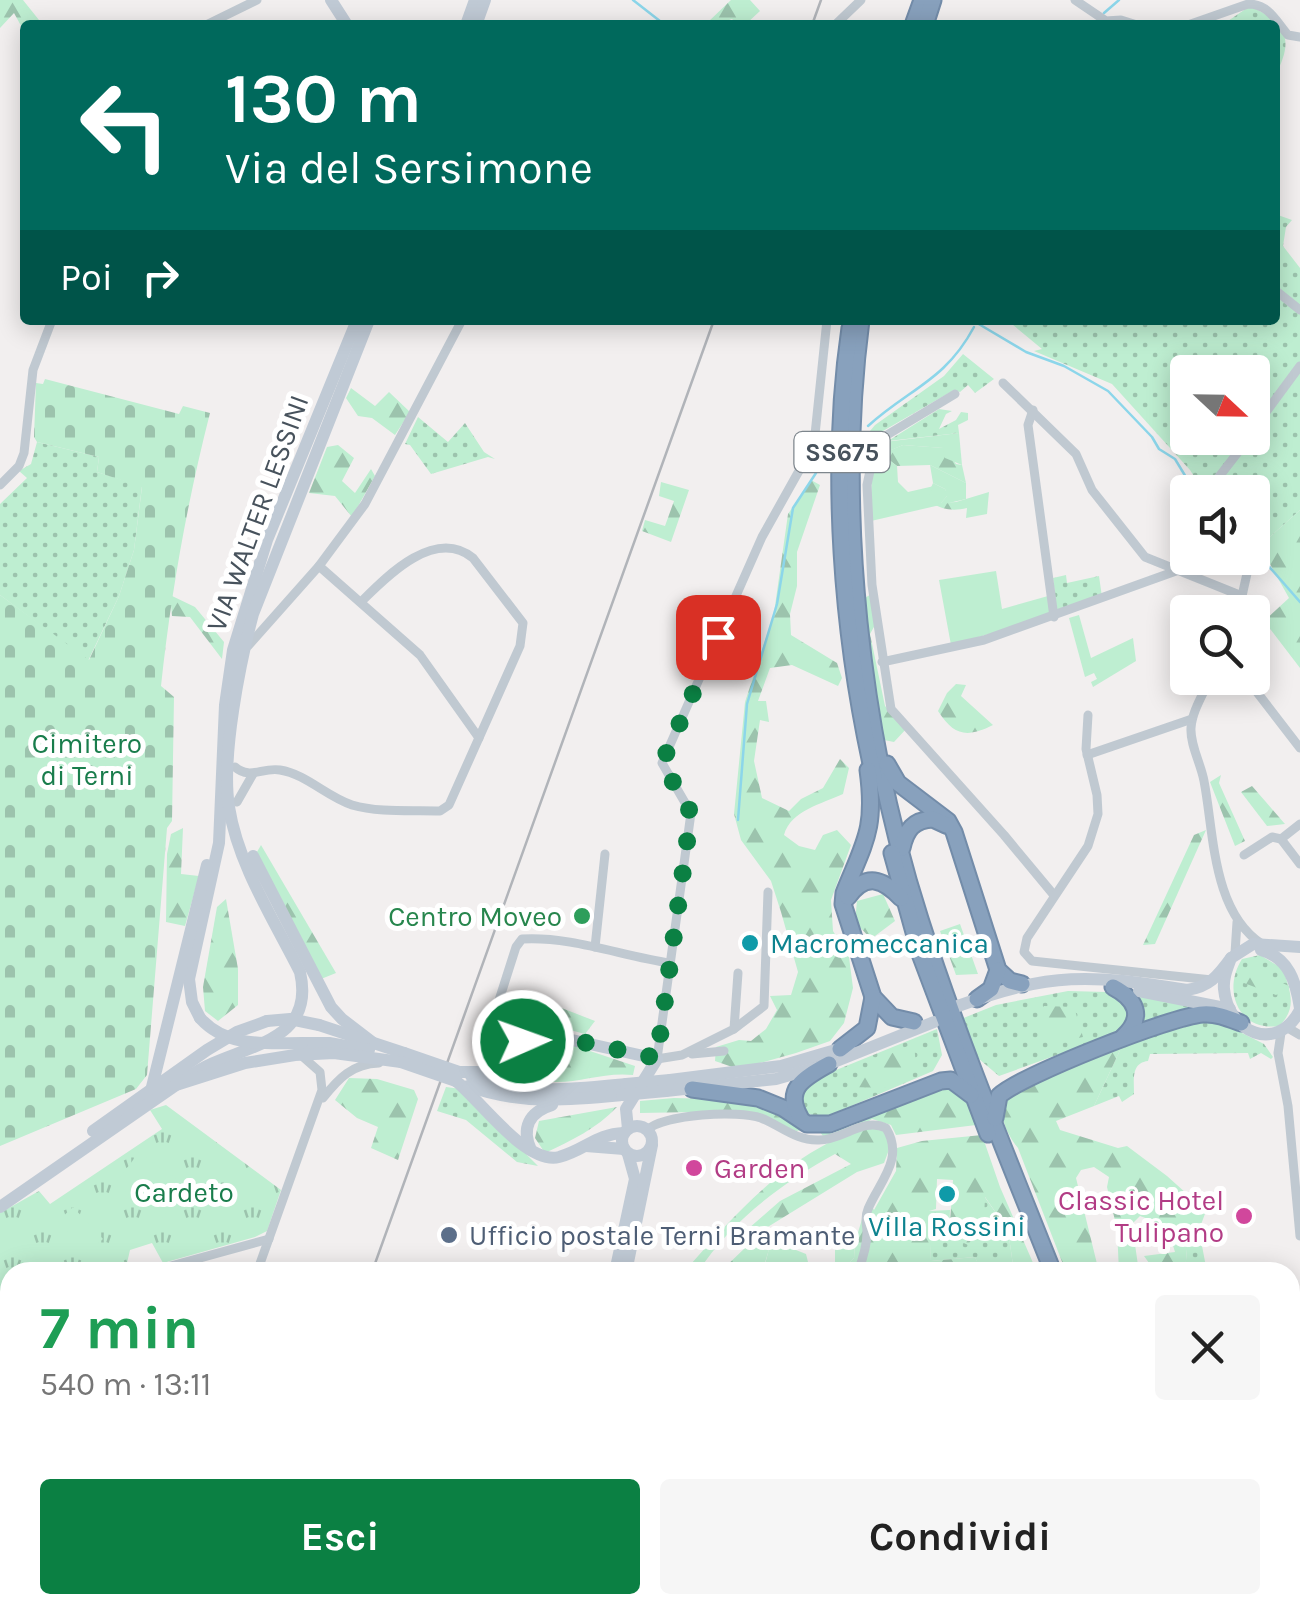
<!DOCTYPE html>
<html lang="it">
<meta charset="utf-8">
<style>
:root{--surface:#fff;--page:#f6f6f6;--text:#222;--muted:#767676;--accent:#0b8043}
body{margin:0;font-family:Karla,sans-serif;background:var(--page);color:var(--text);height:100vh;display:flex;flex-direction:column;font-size:38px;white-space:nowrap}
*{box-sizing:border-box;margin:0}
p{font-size:32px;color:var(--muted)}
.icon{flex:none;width:55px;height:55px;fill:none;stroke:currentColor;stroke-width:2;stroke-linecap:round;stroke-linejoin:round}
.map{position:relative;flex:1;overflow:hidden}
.sheet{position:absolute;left:0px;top:1262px;width:1300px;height:352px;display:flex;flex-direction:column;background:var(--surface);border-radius:30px 30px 0 0;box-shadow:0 5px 25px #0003}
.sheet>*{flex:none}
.guide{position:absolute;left:20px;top:20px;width:1260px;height:305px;border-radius:10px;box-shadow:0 5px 25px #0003;background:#00695c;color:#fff;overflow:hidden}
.needle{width:65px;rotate:112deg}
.controls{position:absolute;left:1170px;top:355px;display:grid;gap:20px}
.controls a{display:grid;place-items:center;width:100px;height:100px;border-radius:10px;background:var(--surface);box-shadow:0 5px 25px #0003;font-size:50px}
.pin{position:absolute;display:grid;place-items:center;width:85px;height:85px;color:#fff;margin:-42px;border-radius:20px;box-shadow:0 5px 15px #0006}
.me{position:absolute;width:110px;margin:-55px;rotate:88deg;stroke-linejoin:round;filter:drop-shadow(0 0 8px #0008)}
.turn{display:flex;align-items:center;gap:35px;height:210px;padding:0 40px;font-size:45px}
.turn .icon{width:130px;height:130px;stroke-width:2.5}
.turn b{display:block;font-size:70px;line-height:85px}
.then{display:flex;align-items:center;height:95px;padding:0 40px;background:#0003;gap:20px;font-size:38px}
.round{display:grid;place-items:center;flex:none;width:105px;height:105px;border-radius:10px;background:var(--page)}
.head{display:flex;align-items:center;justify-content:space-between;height:170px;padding:0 40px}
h1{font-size:60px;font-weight:700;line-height:75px;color:#1e9e55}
.primary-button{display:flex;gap:20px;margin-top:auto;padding:20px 40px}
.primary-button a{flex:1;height:115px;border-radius:10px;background:var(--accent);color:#fff;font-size:40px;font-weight:700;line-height:115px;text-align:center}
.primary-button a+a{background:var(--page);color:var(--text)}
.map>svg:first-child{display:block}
.grass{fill:url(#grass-dots);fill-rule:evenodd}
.forest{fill:url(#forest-firs)}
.cemetery{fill:url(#cemetery-stones)}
.park{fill:url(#park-tufts)}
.garden{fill:#beeed1}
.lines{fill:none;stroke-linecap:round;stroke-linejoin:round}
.stream{stroke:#8cd6ea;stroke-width:2.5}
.highway-casing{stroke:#738ca9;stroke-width:19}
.street{stroke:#c0c9d1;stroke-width:9}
.secondary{stroke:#c0cad5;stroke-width:12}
.highway{stroke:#88a1bd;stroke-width:15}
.rail{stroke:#b1b4b9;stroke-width:2.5}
.secondary-bridge{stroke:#c0cad5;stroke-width:12}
.route{stroke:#0b8043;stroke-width:18;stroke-dasharray:0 32.4}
.leisure-dot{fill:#2e9e5b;stroke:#fff;stroke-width:4}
.culture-dot{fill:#0f9aa8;stroke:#fff;stroke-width:4}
.hotel-dot{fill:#d1479c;stroke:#fff;stroke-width:4}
.service-dot{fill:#5c6f8a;stroke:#fff;stroke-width:4}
.labels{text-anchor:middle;stroke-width:10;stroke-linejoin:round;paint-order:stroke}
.shield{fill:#fff;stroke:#7e868d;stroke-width:2.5}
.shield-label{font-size:25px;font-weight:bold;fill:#47525c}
.street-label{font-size:28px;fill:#47525c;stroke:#fff}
.park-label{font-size:28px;fill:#197d4c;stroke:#fff}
.leisure-label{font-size:28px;fill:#27864d;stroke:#fff;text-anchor:end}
.culture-label{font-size:28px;fill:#0d838f;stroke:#fff;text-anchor:start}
.hotel-label{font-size:28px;fill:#b23c85;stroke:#fff;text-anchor:start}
.service-label{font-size:28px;fill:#4e5e75;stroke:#fff;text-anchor:start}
</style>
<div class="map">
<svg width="1300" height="1614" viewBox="0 0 1300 1614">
<defs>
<pattern id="grass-dots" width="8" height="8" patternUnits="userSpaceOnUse" patternTransform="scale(2.5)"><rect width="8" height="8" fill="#beeed1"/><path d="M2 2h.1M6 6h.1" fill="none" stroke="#9cc3ad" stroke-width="1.8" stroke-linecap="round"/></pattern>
<pattern id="forest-firs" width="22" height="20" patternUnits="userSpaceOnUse" patternTransform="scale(2.5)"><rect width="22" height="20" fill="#beeed1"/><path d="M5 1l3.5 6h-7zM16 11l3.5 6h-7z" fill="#9cc3ad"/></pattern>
<pattern id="cemetery-stones" width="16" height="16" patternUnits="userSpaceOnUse" patternTransform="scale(2.5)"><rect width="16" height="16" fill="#beeed1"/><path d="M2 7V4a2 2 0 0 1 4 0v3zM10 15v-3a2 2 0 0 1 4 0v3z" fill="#9cc3ad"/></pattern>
<pattern id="park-tufts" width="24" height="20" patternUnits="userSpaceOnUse" patternTransform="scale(2.5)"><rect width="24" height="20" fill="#beeed1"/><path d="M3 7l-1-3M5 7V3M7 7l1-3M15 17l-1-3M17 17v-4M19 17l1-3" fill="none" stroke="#9cc3ad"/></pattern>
</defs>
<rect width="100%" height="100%" fill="#f2efef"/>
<g class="grass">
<path d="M1250 6C1288 24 1294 40 1275 76V25H1222Z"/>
<path d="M1275 214 1292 220 1286 227 1283 246 1300 268V510L1263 543 1265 555 1253 544 1252 492H1204L1190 470 1112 384 1034 351 1042 349 1007 320H1275ZM1188 372H1252V438H1188Z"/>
<polygon points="963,354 994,379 975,393 968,385 960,392 954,390 883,431 872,448 870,431 875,425 944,376"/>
<polygon points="939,409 952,411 946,414 939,429 956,420 961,412 968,413 968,420 958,425 959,433 888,441"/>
<polygon points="418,417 448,442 465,423 484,452 495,459 488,457 431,474 410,445 405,444"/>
<polygon points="37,442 99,457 97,472 142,486 134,550 119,596 88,661 0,595 0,504 27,478 19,471 31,464"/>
<polygon points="1066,575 1067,583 1099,576 1102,597 1057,612 1053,578"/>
<path d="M1260 955 1283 969C1290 991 1298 1008 1279 1026 1238 1032 1222 990 1242 959Z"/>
<polygon points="1068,991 1107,992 1120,997 1130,1014 1126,1026 1118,1033 999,1076 979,1059 961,1019 996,1005"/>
<polygon points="1135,995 1203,1008 1136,1029 1143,1013"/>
<path d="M1214 1019 1264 1044 1273 1057 1271 1059 1261 1053 1250 1059 1248 1053 1150 1054 1148 1061C1131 1063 1134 1079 1134 1094L1122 1102 1119 1096 1094 1106 1122 1046 1169 1027Z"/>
<polygon points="937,1029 942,1055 933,1071 823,1118 805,1113 799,1106 807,1087 819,1077"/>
<polygon points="446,1087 461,1089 538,1166 517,1162 466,1120 437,1111"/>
<polygon points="984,1196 1008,1230 1014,1272 888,1272 979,1267 975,1257 931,1261 928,1211 950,1210 949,1236"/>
<polygon points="1189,1225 1199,1230 1207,1272 1211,1272 1185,1272"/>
<polygon points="1290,1501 1300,1501 1300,1614 1209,1614 1206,1605 1290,1605"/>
<polygon points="991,1605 1148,1605 1151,1614 990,1614"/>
</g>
<g class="forest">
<polygon points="0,0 23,0 43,25 25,25 25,33 14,13 0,28"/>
<polygon points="731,0 750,0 760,11 745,25 738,25 732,19 718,24 708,22"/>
<polygon points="351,388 375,406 389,392 410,412 395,435 372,418 358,416 346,398"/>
<polygon points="338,445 354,458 342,481 355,493 371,469 375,476 352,517 335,496 309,493 327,447"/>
<polygon points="903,445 944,448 956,464 962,465 966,483 930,465 897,466 881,454"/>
<path d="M811 480 820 485 797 552V586L790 614 791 635 837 663 842 678 838 686 792 665 770 668 758 701H766L769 722 760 720 754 761 762 798 789 811 801 799 823 788 840 759 849 768 843 794C822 804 791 810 784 835L799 846 815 850 823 835 837 830 851 845 831 900 833 931 849 957 853 988 844 1023 830 1041 796 1053 738 1069 715 1061 716 1047 739 1040 751 1041 766 1029 777 1010 770 996 791 995 798 972 781 912 771 881 741 840 734 814 745 702 774 613 788 514Z"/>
<polygon points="661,482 689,490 671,542 642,531 645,520 665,526 674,501 659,496"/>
<path d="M933 483 945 489 948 495 941 503 956 502 989 492 987 514 966 518 967 508C951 512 939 509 926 499Z"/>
<polygon points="1300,510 1300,668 1264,621 1289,598 1265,555 1263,543"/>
<polygon points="871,594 875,625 870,634 885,706 907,728 894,742 884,740 862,600"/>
<polygon points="170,595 195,607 224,642 222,659 190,617 172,616"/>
<path d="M956 684 966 685 961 696 993 725C967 738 954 736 938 711L947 693Z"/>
<polygon points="1221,775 1219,783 1245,841 1235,846 1210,782"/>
<polygon points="1252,786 1285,824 1267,826 1241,792"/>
<polygon points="183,828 181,874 199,876 185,926 166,922 167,854 171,834"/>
<polygon points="1206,830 1155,944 1143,945 1194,835"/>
<polygon points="261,845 336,973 321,979 257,852"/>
<polygon points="883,894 895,921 871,939 855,922 857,901"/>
<polygon points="226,899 238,969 238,1005 218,1021 205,1011 203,987 217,907"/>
<polygon points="960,924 978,974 956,975 940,931"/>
<polygon points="1248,967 1291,987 1276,995 1236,980"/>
<polygon points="1044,1006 1074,1007 1083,1037 1054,1043 1034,1025"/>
<polygon points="559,1007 595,1021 585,1034 533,1020 541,1009"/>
<path d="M534 1041H560L635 1066 633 1075C595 1071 565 1091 529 1077L523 1062Z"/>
<polygon points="914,1043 916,1066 892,1088 849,1087 871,1063"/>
<path d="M1122 1046 1094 1106 1056 1121 1060 1130 1118 1148 1127 1146 1167 1176 1206 1211 1199 1230 1189 1226 1185 1272H1171L1167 1264 1149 1263 1144 1256 1175 1252 1167 1226 1140 1216 1132 1224 1139 1272H1119L1117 1229 1107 1187 1109 1177 1094 1167 1081 1170 1076 1178 1099 1272H1066L1018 1148C1005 1132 996 1111 1009 1093Z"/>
<polygon points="349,1078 377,1079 414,1090 418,1099 398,1160 371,1148 378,1127 357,1118 335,1100"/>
<path d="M951 1086 964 1095 976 1125 896 1135 891 1125 872 1119 869 1121 871 1126 884 1130 890 1147 884 1163 857 1172 758 1233 776 1242 770 1246 764 1266 753 1264 749 1272H720L746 1247 741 1235 780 1201 851 1164 835 1154C782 1183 731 1221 698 1272H684C726 1224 771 1173 828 1143L820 1132Z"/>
<polygon points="674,1098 759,1100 804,1130 796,1131 749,1111 640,1113 640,1101"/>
<path d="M617 1107C596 1129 572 1140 545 1153L535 1138 539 1121Z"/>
<polygon points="982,1135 1000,1187 1037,1272 1014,1272 1008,1230 985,1197 984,1220 968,1245 949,1236 953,1180 937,1179 936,1209 929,1211 931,1261 975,1257 980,1268 840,1272 854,1258 855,1242 868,1200 874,1210 896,1171 897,1148 922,1141"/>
</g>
<path class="cemetery" d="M45 379 179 414 183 406 210 413C187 503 171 593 161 686L174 697 172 821 167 828 147 1075 136 1089 0 1146V595L89 660 119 596 134 550 142 487 97 472 99 457 37 442 34 437 36 383 43 384Z"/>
<polygon class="park" points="166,1105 281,1190 267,1231 255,1237 163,1263 152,1243 130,1250 125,1272 10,1272 10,1316 7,1316 0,1309 0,1213 39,1191 50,1204 162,1129 150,1110"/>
<g class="garden">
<path d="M959 433 962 465 945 458 943 448 903 445 882 454 897 466 898 482 908 492 934 486 927 499 940 504 947 496 945 489 933 483 930 465 966 483V499L871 521C872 495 868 465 884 442Z"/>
<polygon points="996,571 1002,609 1048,596 1051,616 951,645 939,580"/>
<polygon points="1079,615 1091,658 1133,638 1136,661 1093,687 1091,682 1097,679 1094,673 1085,677 1069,618"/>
<polygon points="139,1152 186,1186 162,1218 115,1184"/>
<polygon points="73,1207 103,1239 87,1253 58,1221"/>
<polygon points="776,1242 806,1254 810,1270 835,1269 835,1243 855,1242 854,1258 840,1272 763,1272 770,1245"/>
</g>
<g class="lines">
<g class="stream">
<polyline points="633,0 665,25"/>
<polyline points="1104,13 1119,0"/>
<polyline points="972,320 1026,352 1064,366 1108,391 1152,437 1159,449 1175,459 1195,492"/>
<path d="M868 426C910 388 945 381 974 327"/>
<polyline points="1258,554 1300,602"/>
<polyline points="738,820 747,704 777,604 793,508 816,473"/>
<polyline points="597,1614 599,1605"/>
</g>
<g class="highway-casing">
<g id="highway">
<polyline points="913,25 922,0"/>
<polyline points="925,25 933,0"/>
<path d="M861 320C836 511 861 735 920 919 958 1038 1007 1156 1053 1272"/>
<path d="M850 328C829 471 842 636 874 777"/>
<polyline points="887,764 898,783 948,821 954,832 998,970 1010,981 1022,984"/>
<path d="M868 770C876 829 865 841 844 893L843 904 873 997 892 1017 914 1022"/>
<path d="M902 848C906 830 913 820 933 819L946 825"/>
<polyline points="892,853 920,954 988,1134"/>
<path d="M848 897C866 872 883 879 901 898"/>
<path d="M1113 987C1136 999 1145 1017 1123 1037"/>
<polyline points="977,999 991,989 998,970"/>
<polyline points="840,1049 867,1028 873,997"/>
<polyline points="692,1089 758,1098 783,1108 807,1124 830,1124 941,1081 951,1080 971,1095"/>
<path d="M800 1117C783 1088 806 1077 829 1064"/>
<path d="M995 1118 999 1096C1020 1076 1172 1016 1203 1014 1216 1013 1228 1018 1241 1023"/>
<polyline points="1172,1605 1175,1614"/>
</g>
</g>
<g class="street">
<polyline points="1075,0 1106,21 1121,20 1137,25"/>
<polyline points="206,25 257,0"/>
<polyline points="835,25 861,0"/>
<path d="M1188 25 1248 4C1269 4 1276 21 1288 35L1300 37"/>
<polyline points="1275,290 1300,310"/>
<polyline points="1003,383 1076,454 1092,490 1145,557 1242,596 1237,612"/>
<polyline points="955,394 882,438 874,452 867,485 872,585 891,709 1004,835 1053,894"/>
<polyline points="1033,410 1028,425 1054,617"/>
<polyline points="1252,431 1300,366"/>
<polyline points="0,485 19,466 24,453 33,370 52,320"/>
<polyline points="1216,492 1218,478 1249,438"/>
<polyline points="319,566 420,655 479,738"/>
<polyline points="1242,596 1250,560 1262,546 1252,532"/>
<polyline points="248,646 319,566 365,504 462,320"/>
<polyline points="882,662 984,640 1176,571"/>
<path d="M1210 678C1204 693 1192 711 1191 728 1190 745 1201 764 1204 781 1214 832 1212 912 1262 944"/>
<polyline points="1246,678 1300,748"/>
<polyline points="1088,715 1086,749 1097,795 1098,814 1088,846 1027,938 1024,952 1032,961 1212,980"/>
<polyline points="1087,755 1192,719"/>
<path d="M235 767C250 780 262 767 280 770 306 774 327 797 352 805 379 813 412 810 440 811L449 805 520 646 523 623 473 558C435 527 387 576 362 601"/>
<polyline points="237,802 253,774"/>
<polyline points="1300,824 1281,839 1300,864"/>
<polyline points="1244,855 1272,837 1281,839"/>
<polyline points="595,947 605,854"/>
<polyline points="1235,953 1237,922"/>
<polyline points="738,973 734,1029 682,1055 657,1059 691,813 662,763 762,537 814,444 827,320"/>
<path d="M493 1019 516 947 522 939C571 936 622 956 670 963"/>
<polyline points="1288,1028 1300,1035"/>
<polyline points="734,1029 764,1006 768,892"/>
<polyline points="1281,1033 1278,1053 1288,1106 1300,1236"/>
<polyline points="692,1054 724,1051"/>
<path d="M323 1098C339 1078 352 1064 379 1063"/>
<path d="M647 1130C665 1114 738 1110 761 1118 781 1126 796 1141 819 1140 843 1140 863 1117 886 1128 905 1159 879 1182 868 1209 864 1218 867 1224 867 1233 867 1246 862 1261 858 1272"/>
<polyline points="860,1268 874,1272"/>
<polyline points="149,1272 269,1239"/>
<polyline points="257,1272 322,1090 320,1072 303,1057"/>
<polyline points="0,1317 10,1327"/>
<polyline points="0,1441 10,1431"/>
<polyline points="0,1483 10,1493"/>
<polyline points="212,1605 225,1610"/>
<polyline points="481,1605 501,1614"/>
<polyline points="834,1605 838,1614"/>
<polyline points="923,1605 924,1614"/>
<polyline points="984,1605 985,1614"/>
<polyline points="93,1614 100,1605"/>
<polyline points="427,1614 431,1605"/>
<polyline points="679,1614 682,1605"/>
</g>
<g class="secondary">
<polyline points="331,0 347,25"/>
<polyline points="466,25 475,0"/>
<polyline points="476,25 485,0"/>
<polyline points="253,856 331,1007 342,1019 372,1042"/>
<path d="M1300 947 1253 944 1231 958C1227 969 1223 978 1224 989 1228 1033 1277 1054 1300 1010"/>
<path d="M1261 950C1289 958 1296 982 1300 1008"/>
<polyline points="1139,991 1230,1009"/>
<path d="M958 1006C1051 972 1090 974 1187 990 1209 987 1218 976 1231 958"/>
<polyline points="200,1018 192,1002 189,979 219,843 225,705 233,650 267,540 357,320"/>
<polyline points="319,1025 404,1053"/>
<polyline points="302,1043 329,1043 369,1050"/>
<polyline points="519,1048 515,1060 518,1074 538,1085"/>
<polyline points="459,1072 491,1072 498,1068 523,1041 545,1034 657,1059 626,1109 628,1129"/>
<path d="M471 1076C521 1096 574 1089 626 1084"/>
<polyline points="670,1080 781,1066 849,1046"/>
<path d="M456 1081C481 1101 526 1165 559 1157 585 1150 596 1134 624 1133"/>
<path d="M176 1085C188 1077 199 1069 211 1064 255 1044 315 1037 300 972 274 920 238 865 229 807 221 757 240 663 253 614L369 320"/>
<path d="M468 1086C519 1105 569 1100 622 1095"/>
<polyline points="151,1091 207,865"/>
<polyline points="666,1091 776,1079 829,1064 934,1022"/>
<circle cx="637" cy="1141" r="15"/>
<polyline points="93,1131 207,1050 237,1032 267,1021"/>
<polyline points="586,1146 624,1149"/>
<path d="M531 1150C521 1128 529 1112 552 1105"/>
<polyline points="0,1207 176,1085 245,1063 295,1055 334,1053 401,1062"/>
<polyline points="615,1272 635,1179 628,1154"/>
<polyline points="626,1272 652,1145"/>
<polyline points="550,1614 552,1605"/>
<polyline points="562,1614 563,1605"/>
</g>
<use href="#highway" class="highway"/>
<g class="rail">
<polyline points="812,25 821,0"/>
<polyline points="372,1272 714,320"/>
<polyline points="249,1614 252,1605"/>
</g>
<g class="secondary-bridge">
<path d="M200 1018C227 1048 265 1043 302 1043"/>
<polyline points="267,1021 290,1019 319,1025"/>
<polyline points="404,1053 459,1072"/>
<polyline points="401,1062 456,1081"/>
<polyline points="626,1084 670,1080"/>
<polyline points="622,1095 666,1091"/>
</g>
</g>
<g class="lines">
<polyline class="route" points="523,1041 545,1034 657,1058 691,813 662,763 718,637"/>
</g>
<circle class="leisure-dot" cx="582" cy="916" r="10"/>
<g class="culture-dot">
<circle cx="750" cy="943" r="10"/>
<circle cx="947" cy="1194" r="10"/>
</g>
<g class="hotel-dot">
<circle cx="694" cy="1168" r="10"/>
<circle cx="1244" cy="1216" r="10"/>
</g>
<circle class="service-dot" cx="449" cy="1235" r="10"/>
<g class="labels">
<rect class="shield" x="794.5" y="432" width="95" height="40" rx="8"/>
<g class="shield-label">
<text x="842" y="461">SS675</text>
</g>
<g class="street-label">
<text transform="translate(257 513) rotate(-70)" y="10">VIA WALTER LESSINI</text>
</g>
<g class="park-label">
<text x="87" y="753">Cimitero<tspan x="87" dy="32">di Terni</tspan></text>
<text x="184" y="1202">Cardeto</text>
</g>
<g class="leisure-label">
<text x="562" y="926">Centro Moveo</text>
</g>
<g class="culture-label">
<text x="770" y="953">Macromeccanica</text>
<text x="947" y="1236" text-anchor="middle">Villa Rossini</text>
</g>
<g class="hotel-label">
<text x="714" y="1178">Garden</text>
<text x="1224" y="1210" text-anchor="end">Classic Hotel<tspan x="1224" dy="32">Tulipano</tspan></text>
</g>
<g class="service-label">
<text x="469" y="1245">Ufficio postale Terni Bramante</text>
</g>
</g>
</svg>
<div class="controls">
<a><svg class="needle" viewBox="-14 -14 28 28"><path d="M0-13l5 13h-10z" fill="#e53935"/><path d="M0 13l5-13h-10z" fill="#767676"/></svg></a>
<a><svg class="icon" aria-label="sound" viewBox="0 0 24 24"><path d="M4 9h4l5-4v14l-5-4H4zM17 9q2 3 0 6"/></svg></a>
<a><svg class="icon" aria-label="search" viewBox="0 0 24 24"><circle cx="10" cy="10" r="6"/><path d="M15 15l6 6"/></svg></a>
</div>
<div class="pin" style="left:718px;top:637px;background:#d93025"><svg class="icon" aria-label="arrive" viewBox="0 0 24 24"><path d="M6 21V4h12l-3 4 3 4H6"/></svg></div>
<svg class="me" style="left:523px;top:1041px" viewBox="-20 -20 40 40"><circle r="17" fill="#0b8043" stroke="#fff" stroke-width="3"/><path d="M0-11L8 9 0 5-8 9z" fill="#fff"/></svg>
<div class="guide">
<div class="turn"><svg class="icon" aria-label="left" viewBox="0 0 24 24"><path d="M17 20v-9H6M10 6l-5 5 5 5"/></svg><div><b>130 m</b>Via del Sersimone</div></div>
<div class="then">Poi<svg class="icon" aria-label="right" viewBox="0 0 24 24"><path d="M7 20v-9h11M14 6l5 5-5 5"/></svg></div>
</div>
<section class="sheet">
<div class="head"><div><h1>7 min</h1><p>540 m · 13:11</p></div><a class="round"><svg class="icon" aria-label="close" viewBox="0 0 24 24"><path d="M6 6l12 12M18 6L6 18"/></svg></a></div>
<div class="primary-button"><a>Esci</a><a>Condividi</a></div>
</section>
</div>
